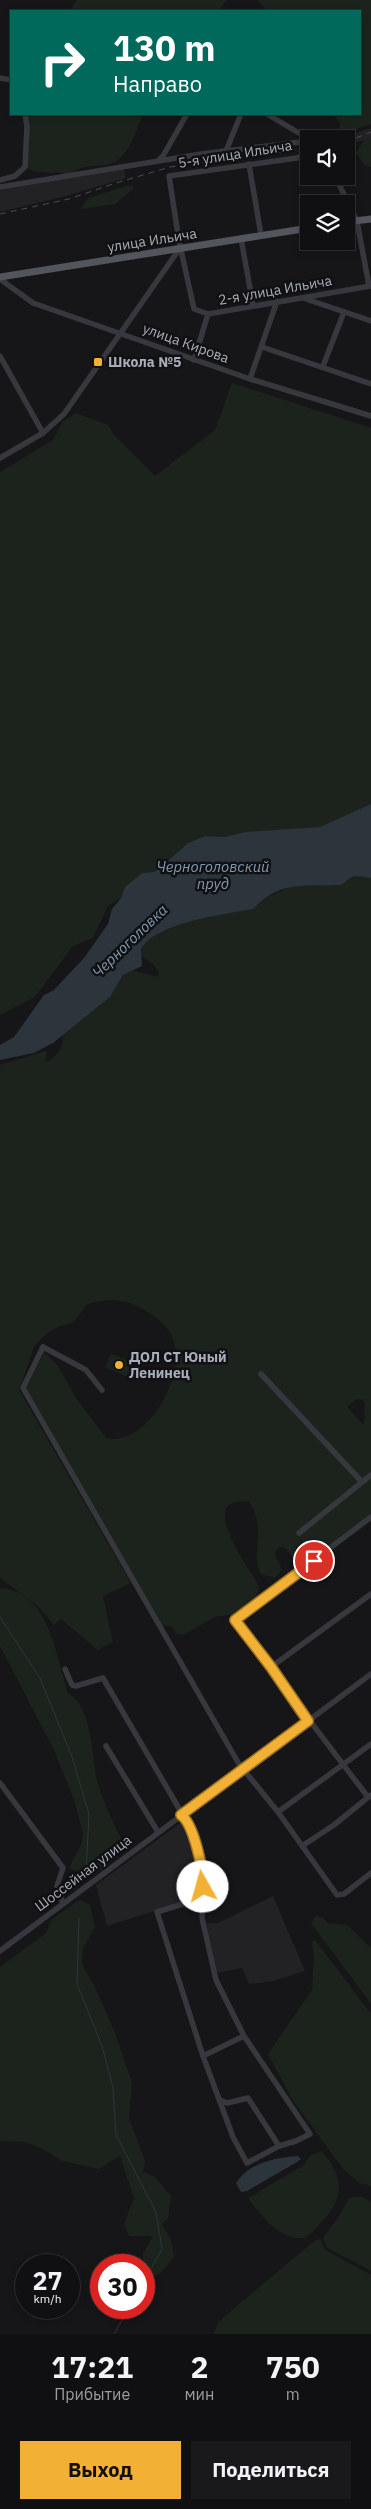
<!DOCTYPE html>
<html lang="ru">
<meta charset="utf-8">
<style>
:root{--surface:#101012;--page:#19191b;--text:#f1f3f6;--muted:#9c9d9f;--line:#303032;--accent:#f2b134}
body{margin:0;font-family:"IBM Plex Sans",sans-serif;background:var(--page);color:var(--text);height:100vh;display:flex;flex-direction:column;font-size:19px;white-space:nowrap}
*{box-sizing:border-box;margin:0}
p{font-size:16px;color:var(--muted)}
.icon{flex:none;width:28px;height:28px;fill:none;stroke:currentColor;stroke-width:2;stroke-linecap:round;stroke-linejoin:round}
.map{position:relative;height:2334px;overflow:hidden}
.sheet{display:flex;flex-direction:column;background:var(--surface);flex:1}
.sheet>*{flex:none}
.banner{position:absolute;left:10px;top:10px;width:351px;height:105px;border-radius:0px;box-shadow:0 2px 8px #0003,0 0 0 1px var(--line);background:#00695c;color:#fff;overflow:hidden}
.controls{position:absolute;left:300px;top:130px;display:grid;gap:10px}
.controls a{display:grid;place-items:center;width:55px;height:55px;border-radius:0px;background:var(--surface);box-shadow:0 2px 8px #0003,0 0 0 1px var(--line);font-size:25px}
.speed{position:absolute;left:15px;top:2254px;display:flex;gap:10px;font-size:25px;font-weight:700;text-align:center}
.speed>*{display:grid;place-content:center;width:65px;height:65px;border-radius:50%;background:var(--surface);box-shadow:0 2px 8px #0003,0 0 0 1px var(--line);line-height:1}
.speed small{font-size:12px;font-weight:400}
.speed .limit{border:8px solid #d22;background:#fff;color:#111}
.pin{position:absolute;display:grid;place-items:center;width:42px;height:42px;color:#fff;margin:-21px;border:2px solid #fff;border-radius:50%;box-shadow:0 1px 5px #0007}
.me{position:absolute;width:55px;margin:-28px;rotate:353deg;stroke-linejoin:round;filter:drop-shadow(0 0 4px #0008)}
.turn{display:flex;align-items:center;gap:18px;height:105px;padding:0 20px;font-size:22px}
.turn .icon{width:65px;height:65px;stroke-width:2.5}
.turn b{display:block;font-size:35px;line-height:42px}
.eta{display:flex;justify-content:space-evenly;align-items:center;height:85px;text-align:center}
.eta b{font-size:30px;font-weight:700;line-height:35px}
.primary-button{display:flex;gap:10px;margin-top:auto;padding:10px 20px}
.primary-button a{flex:1;height:58px;border-radius:0px;background:var(--accent);color:#111;font-size:20px;font-weight:700;line-height:58px;text-align:center}
.primary-button a+a{background:var(--page);color:var(--text)}
.map>svg:first-child{display:block}
.built{fill:#222225}
.green{fill:#1c231d;fill-rule:evenodd}
.water{fill:#2c353c}
.lines{fill:none;stroke-linecap:round;stroke-linejoin:round}
.stream{stroke:#2c353c;stroke-width:1}
.minor{stroke:#37383d;stroke-width:5.5}
.major{stroke:#53555c;stroke-width:7}
.rail{stroke:#4a4c52;stroke-width:1;stroke-dasharray:6 5;stroke-linecap:butt}
.route-casing{stroke:#9d7322;stroke-width:12}
.route{stroke:#f2b134;stroke-width:9}
.poi-dot{fill:#f2b134;stroke:#111113;stroke-width:2}
.labels{text-anchor:middle;stroke-width:5;stroke-linejoin:round;paint-order:stroke}
.street-label{font-size:14px;fill:#a8adb8;stroke:#111113}
.poi-label{font-size:14px;font-weight:bold;fill:#a8adb8;stroke:#111113;text-anchor:start}
.water-label{font-size:15px;font-style:italic;fill:#7f9bb3;stroke:#111113}
</style>
<div class="map">
<svg width="371" height="2334" viewBox="0 0 371 2334">
<rect width="100%" height="100%" fill="#161618"/>
<g class="built">
<polygon points="371,128 371,139 346,144 346,139 338,139"/>
<polygon points="124,169 126,178 62,197 0,212 0,190"/>
<polygon points="185,1821 200,1883 199,1897 107,1926 96,1885 180,1823"/>
<polygon points="273,1896 305,1971 273,1981 249,1984 242,1968 217,1973 206,1923 218,1923"/>
</g>
<g class="green">
<polygon points="77,0 227,0 218,11 65,11 72,8"/>
<polygon points="257,0 371,0 371,124 343,134 339,133 340,123 333,114 360,114 360,11 267,11"/>
<path d="M28 114H143C135 132 129 161 106 165 90 167 83 165 69 174 53 170 39 176 25 167Z"/>
<polygon points="371,139 371,167 365,165 356,153 364,140"/>
<polygon points="129,185 133,186 133,189 115,204 82,209 81,207 89,198"/>
<polygon points="232,383 371,428 371,804 320,827 225,837 205,836 188,843 161,867 154,872 142,873 125,887 121,898 108,906 93,938 73,946 35,997 0,1015 0,472 53,440 63,421 76,413 108,425 114,435 155,476 215,430"/>
<path d="M362 875 371 878V1514L315 1558 300 1540 304 1554 301 1558 294 1559 285 1548 280 1547 276 1550 275 1555 282 1570 275 1578 261 1574C249 1554 268 1529 249 1502 196 1495 245 1563 256 1581L259 1589 256 1596 235 1614 215 1617 183 1635 177 1634 172 1627 162 1625 26 1389 44 1352 58 1366 74 1395 106 1438C149 1449 197 1362 166 1327 157 1316 145 1310 132 1304 121 1299 97 1299 87 1305 82 1309 80 1316 75 1320 69 1325 60 1325 54 1329 47 1333 39 1340 34 1347L19 1390 131 1583 103 1596 113 1642 98 1650 61 1619 54 1625 40 1608 0 1578V1065L45 1051 47 1053 45 1061 48 1062C58 1054 64 1048 63 1035L110 997 123 975 131 970 158 977 159 972 152 963 141 956C141 924 228 913 253 909L258 901 293 886 341 885 348 879ZM357 1399 363 1400 365 1404 364 1425 347 1407Z"/>
<polygon points="111,1354 134,1363 128,1377 105,1367"/>
<path d="M0 1588C49 1591 56 1656 68 1693 95 1709 90 1761 99 1787 106 1807 113 1825 124 1843 115 1856 102 1848 102 1869L75 1886 71 1880 78 1871 69 1868 81 1845 83 1834 75 1802 54 1750 0 1646Z"/>
<polygon points="79,1900 90,1904 95,1927 83,1948 82,1964 95,1987 115,2033 132,2083 129,2118 145,2161 143,2172 154,2176 171,2196 168,2218 162,2224 171,2240 174,2257 159,2274 144,2279 143,2254 153,2236 129,2236 124,2224 134,2198 120,2156 99,2169 62,2161 43,2149 25,2142 0,2141 0,1967 46,1933 51,1920"/>
<polygon points="316,1916 322,1917 328,1923 347,1925 371,1948 371,2004 311,1923"/>
<polygon points="315,1940 371,2014 371,2186 360,2183 343,2169 292,2099 268,2054 312,1990 314,1958 312,1942"/>
<path d="M321 2151C346 2177 344 2200 320 2224 315 2229 309 2237 302 2238 279 2240 259 2213 248 2198L304 2165 311 2155Z"/>
<polygon points="354,2197 362,2197 371,2202 371,2271 327,2248 323,2238 340,2215 348,2199"/>
<polygon points="320,2239 325,2250 371,2275 371,2334 214,2334 218,2323 225,2316 314,2241"/>
</g>
<g class="water">
<path d="M371 804V878C363 877 356 874 349 879 345 881 344 885 339 885 304 887 280 880 253 909 226 914 153 923 141 950L142 966 123 975 110 997 53 1043 34 1053 0 1060V1045L14 1037 44 995 54 990 84 958 108 924 112 909 121 898 125 887 142 873 154 872 161 867 188 843 205 836 225 837 246 832 320 827Z"/>
<path d="M298 2156 301 2159 297 2162 247 2191 241 2192 236 2183C250 2162 275 2158 298 2156Z"/>
</g>
<g class="lines">
<g class="stream">
<polyline points="0,1617 40,1678 72,1757 89,1814 86,1872"/>
<polyline points="79,1919 77,1984 102,2046 113,2088 116,2135 156,2212 162,2249 144,2281"/>
<polyline points="114,2334 129,2308"/>
</g>
<g class="minor">
<polyline points="0,78 11,80"/>
<polyline points="267,114 309,139"/>
<polyline points="226,151 241,114"/>
<polyline points="309,152 297,158 169,176 179,241 194,309 208,314 371,286"/>
<polyline points="159,160 163,156 187,114"/>
<polyline points="249,164 261,235"/>
<polyline points="335,176 357,221 369,286"/>
<polyline points="0,180 15,176 25,167 27,127 25,114"/>
<polyline points="0,187 201,154 309,141"/>
<polyline points="241,238 253,305"/>
<polyline points="0,279 33,303 250,379 371,416"/>
<polyline points="303,298 371,321"/>
<polyline points="262,347 371,384"/>
<polyline points="0,356 43,433"/>
<polyline points="194,360 208,314"/>
<polyline points="323,366 344,312"/>
<polyline points="250,379 277,301"/>
<polyline points="0,458 43,433 64,414 180,248"/>
<polyline points="261,1374 362,1482"/>
<polyline points="102,1390 86,1370 43,1347 23,1388 239,1764 278,1812 337,1895 344,1894 371,1873"/>
<polyline points="299,1533 371,1475"/>
<polyline points="271,1667 371,1594"/>
<polyline points="65,1669 72,1685 76,1686 103,1678 191,1829 204,1876 202,1918 216,1980 244,2036 310,2134 296,2141 279,2146"/>
<polyline points="106,1746 158,1832"/>
<polyline points="0,1783 63,1868 57,1886 63,1904"/>
<path d="M368 1797C323 1738 278 1680 235 1620L371 1517"/>
<polyline points="278,1812 371,1744"/>
<polyline points="302,1846 334,1825 371,1795"/>
<polyline points="202,1898 157,1912 203,2056 244,2036"/>
<polyline points="0,1951 371,1674"/>
<polyline points="203,2056 233,2137 247,2163 279,2146 248,2098 227,2103 220,2100"/>
</g>
<g class="major">
<polyline points="346,222 371,219"/>
<polyline points="0,277 309,228"/>
</g>
<g class="rail">
<polyline points="346,142 371,132"/>
<polyline points="0,214 69,199 116,183 170,167 309,148"/>
</g>
</g>
<g class="lines">
<g class="route-casing">
<path id="route" d="M203 1887C204 1872 194 1824 181 1815L308 1721 271 1667 235 1620 314 1561"/>
</g>
<use href="#route" class="route"/>
</g>
<g class="poi-dot">
<rect x="93" y="357" width="10" height="10" rx="2.5"/>
<circle cx="119" cy="1365" r="5"/>
</g>
<g class="labels">
<g class="street-label">
<text transform="translate(235 154) rotate(-9)" y="5">5-я улица Ильича</text>
<text transform="translate(152 240) rotate(-9)" y="5">улица Ильича</text>
<text transform="translate(275 290) rotate(-10)" y="5">2-я улица Ильича</text>
<text transform="translate(186 343) rotate(20)" y="5">улица Кирова</text>
<text transform="translate(83 1873) rotate(-37)" y="5">Шоссейная улица</text>
</g>
<g class="poi-label">
<text x="108" y="367">Школа №5</text>
<text x="129" y="1362">ДОЛ СТ Юный<tspan x="129" dy="16">Ленинец</tspan></text>
</g>
<g class="water-label">
<text x="213" y="872">Черноголовский<tspan x="213" dy="17">пруд</tspan></text>
<text transform="translate(130 941) rotate(-44)" y="5">Черноголовка</text>
</g>
</g>
</svg>
<div class="controls">
<a><svg class="icon" aria-label="sound" viewBox="0 0 24 24"><path d="M4 9h4l5-4v14l-5-4H4zM17 9q2 3 0 6"/></svg></a>
<a><svg class="icon" aria-label="layers" viewBox="0 0 24 24"><path d="M12 4l9 5-9 5-9-5zM3 14l9 5 9-5"/></svg></a>
</div>
<div class="speed"><div>27<small>km/h</small></div><div class="limit">30</div></div>
<div class="pin" style="left:314px;top:1561px;background:#d93025"><svg class="icon" aria-label="arrive" viewBox="0 0 24 24"><path d="M6 21V4h12l-3 4 3 4H6"/></svg></div>
<svg class="me" style="left:203px;top:1887px" viewBox="-20 -20 40 40"><circle r="19" fill="#fff"/><path d="M0-13L10 11 0 6-10 11z" fill="#f2b134"/></svg>
<div class="banner">
<div class="turn"><svg class="icon" aria-label="right" viewBox="0 0 24 24"><path d="M7 20v-9h11M14 6l5 5-5 5"/></svg><div><b>130 m</b>Направо</div></div>
</div>
</div>
<section class="sheet">
<div class="eta">
<div><b>17:21</b><p>Прибытие</p></div>
<div><b>2</b><p>мин</p></div>
<div><b>750</b><p>m</p></div>
</div>
<div class="primary-button"><a>Выход</a><a>Поделиться</a></div>
</section>
